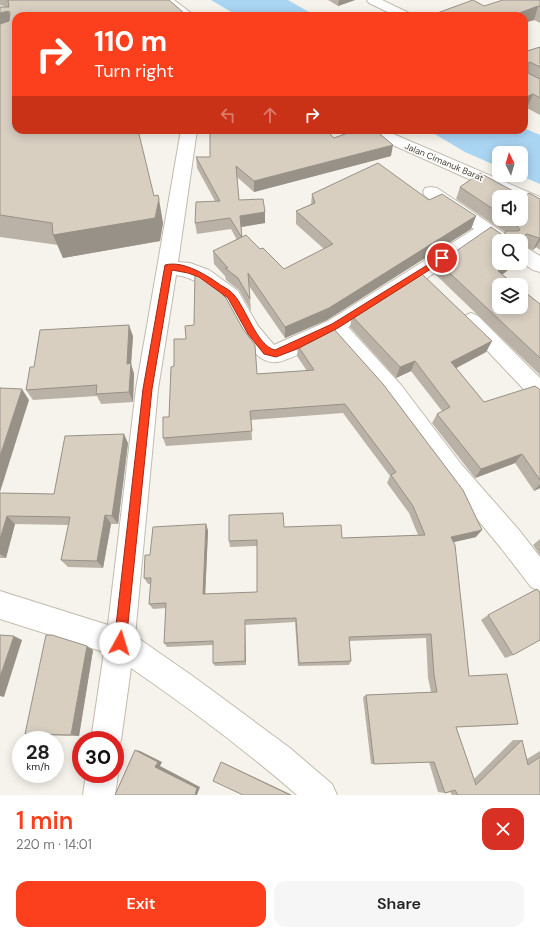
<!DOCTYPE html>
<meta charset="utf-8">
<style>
:root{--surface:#fff;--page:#f6f6f6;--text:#222;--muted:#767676;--accent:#fc3f1d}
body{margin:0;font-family:"DM Sans",sans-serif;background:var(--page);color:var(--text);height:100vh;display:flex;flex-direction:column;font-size:15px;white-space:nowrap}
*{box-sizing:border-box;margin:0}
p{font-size:13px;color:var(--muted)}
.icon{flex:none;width:22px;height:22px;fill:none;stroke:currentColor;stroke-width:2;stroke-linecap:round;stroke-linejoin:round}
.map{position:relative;height:795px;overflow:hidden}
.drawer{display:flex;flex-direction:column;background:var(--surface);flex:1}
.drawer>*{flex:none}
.banner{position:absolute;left:12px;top:12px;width:516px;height:122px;border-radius:12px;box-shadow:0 2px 10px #0003;background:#fc3f1d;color:#fff;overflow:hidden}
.needle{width:26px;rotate:355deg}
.fabs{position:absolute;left:492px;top:146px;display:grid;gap:8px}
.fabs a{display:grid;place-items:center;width:36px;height:36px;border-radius:8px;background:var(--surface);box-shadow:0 2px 10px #0003;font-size:20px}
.speed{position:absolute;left:12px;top:731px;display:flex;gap:8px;font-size:20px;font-weight:700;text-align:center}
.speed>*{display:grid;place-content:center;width:52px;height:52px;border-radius:50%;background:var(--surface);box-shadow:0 2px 10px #0003;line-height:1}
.speed small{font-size:10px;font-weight:400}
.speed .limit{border:6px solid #d22;background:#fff;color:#111}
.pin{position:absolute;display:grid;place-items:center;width:34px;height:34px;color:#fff;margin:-17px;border:2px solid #fff;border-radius:50%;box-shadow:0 1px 4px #0007}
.me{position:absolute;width:44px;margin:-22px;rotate:6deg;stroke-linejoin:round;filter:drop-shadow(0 0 3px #0008)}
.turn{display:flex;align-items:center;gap:14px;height:84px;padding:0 16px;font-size:18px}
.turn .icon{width:52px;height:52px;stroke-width:2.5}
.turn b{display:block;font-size:28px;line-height:34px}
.lanes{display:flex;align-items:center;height:38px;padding:0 16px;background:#0003;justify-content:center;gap:20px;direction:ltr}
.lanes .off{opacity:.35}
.round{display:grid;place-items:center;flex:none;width:42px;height:42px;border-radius:12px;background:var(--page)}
.overview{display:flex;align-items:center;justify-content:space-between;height:68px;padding:0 16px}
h1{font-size:24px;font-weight:600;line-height:30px;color:var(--accent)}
.button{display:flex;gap:8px;margin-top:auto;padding:8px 16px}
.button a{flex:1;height:46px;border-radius:12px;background:var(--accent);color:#fff;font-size:16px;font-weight:600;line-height:46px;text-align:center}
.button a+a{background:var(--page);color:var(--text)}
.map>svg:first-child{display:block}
.water{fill:#a9d4f2}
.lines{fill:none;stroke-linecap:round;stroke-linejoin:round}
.minor-casing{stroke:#c2bbae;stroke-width:2}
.minor{fill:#fff;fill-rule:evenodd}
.wall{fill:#bab2a6;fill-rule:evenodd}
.shaded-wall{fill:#979187}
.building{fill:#d8cfc1;stroke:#979187}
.route{fill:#fc3f1d;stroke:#a42913}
.labels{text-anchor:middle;stroke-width:3;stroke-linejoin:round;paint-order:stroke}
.far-street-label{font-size:9px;fill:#4b4439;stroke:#fff}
</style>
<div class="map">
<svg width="540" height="795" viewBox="0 0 540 795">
<rect width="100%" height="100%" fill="#f6f3ec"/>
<g class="water">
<polygon points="211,0 288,0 316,16 238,16"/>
<polygon points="524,128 540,135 540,184 519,175 521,175 521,153 499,153 499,167 465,152 428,130 524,130"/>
</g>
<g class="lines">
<g class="minor-casing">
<g id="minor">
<polygon points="160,0 174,0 195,16 181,16"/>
<polygon points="367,0 382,0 409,13 411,16 396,16 369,3"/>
<path d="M181 130H197L178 262 190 263 209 270 238 291 258 326 274 345 328 321 413 268 474 229 425 196 423 192 425 188 431 187 437 188 510 237 513 241H499V246L486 237 427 278 348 327 401 385 461 464 519 530 540 557V591L531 587 501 548 445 480 385 397 332 336C320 343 289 361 277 362 247 365 239 316 223 301 212 289 192 277 176 275L158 389 135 636 194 677 290 748 332 784 337 795H297C244 749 188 707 131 668L121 740 117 751 115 752V740H91L104 652 0 619V591L108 625 136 389Z"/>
<polygon points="363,130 384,130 540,197 540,210 521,202 521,197 509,197 366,133"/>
<polygon points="521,247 527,248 540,256 540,272 533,270 521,262"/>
<polygon points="471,313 478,316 540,378 540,401 532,398 464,326 461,321 464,316"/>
<polygon points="115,767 118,774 115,795 83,795 86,774 115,774"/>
</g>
</g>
<use href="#minor" class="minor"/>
</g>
<g class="wall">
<polygon points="0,0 169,0 16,16 154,196 163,223 160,241 63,258 58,245 0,237 0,239 0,7 5,7 4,6 0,5"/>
<polygon points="328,0 355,0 338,6"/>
<polygon points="540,0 540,23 534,20 524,23 524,16 484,6"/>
<polygon points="540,47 540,115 527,108 524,109 524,52"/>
<polygon points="334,138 391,156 254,192 237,177 239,200 265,212 265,223 241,227 242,238 260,249 284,269 324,249 296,224 296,211 311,204 312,194 429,200 476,216 471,229 327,320 285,338 249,286 251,311 239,290 226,280 225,276 214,264 213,251 237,240 231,229 197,234 195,223 215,201 197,168 196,157 210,157"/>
<path d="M460 187 540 199V250L536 247 533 250 525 247 502 275 540 304V376L539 374 435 274 439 263 504 235 505 232 456 199ZM499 197 521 219H499Z"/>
<polygon points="352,316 492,341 486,352 456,368 484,402 539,389 540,390 540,488 534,491 515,463 475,478 432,423 437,414 442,411 411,371 396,378 350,327"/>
<polygon points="133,336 131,364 134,374 133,402 101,404 97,396 33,400 26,390 34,367"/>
<polygon points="298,346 476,537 453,542 469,676 518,724 510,725 456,727 474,779 513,740 522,740 527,759 540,751 540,795 452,795 450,792 445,793 438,792 429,762 371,764 363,697 366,695 431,692 428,678 426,638 349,641 351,661 349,665 298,666 295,622 245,625 246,665 215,666 213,663 213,645 167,647 164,643 166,608 153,609 149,604 151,584 148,584 144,578 150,555 206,524 208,531 205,594 257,592 257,546 230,547 229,541 284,527 342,538 418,535 409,513 387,483 390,476 343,413 251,420 252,440 166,446 163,438 169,417 257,374 307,371 297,356"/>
<polygon points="128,443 118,524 111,524 103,568 68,567 61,560 69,525 15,524 6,558 0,558 0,493 54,494"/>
<polygon points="540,539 540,555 533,545"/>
<polygon points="488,615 513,655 505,658 481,620"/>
<polygon points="93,650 79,736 34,735 25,734"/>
</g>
<g class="shaded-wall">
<polygon points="339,0 355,0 338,6"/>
<polygon points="538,6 534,20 524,23 524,16 511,16"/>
<polygon points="8,11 16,34 0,39 0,13"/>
<polygon points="184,13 184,16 173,16"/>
<polygon points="533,94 527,108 524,109 524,98"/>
<polygon points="393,145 391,156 254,192 254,181"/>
<polygon points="159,199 163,223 160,241 63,258 53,235"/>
<polygon points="265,212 265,223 241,227 240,216"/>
<polygon points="476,216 471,229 327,320 285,338 285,327"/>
<polygon points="539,238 540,238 540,240 536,247 533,250"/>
<polygon points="525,250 521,258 521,253"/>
<polygon points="508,263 517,263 492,283 498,271"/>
<polygon points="129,325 133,336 131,364 134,374 133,402 129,392 127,364"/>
<polygon points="492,341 486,352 447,373 451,362"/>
<polygon points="415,361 411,371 396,378 400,367"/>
<polygon points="22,389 29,400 0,492 0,456"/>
<polygon points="124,434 128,443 118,524 112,516"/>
<polygon points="522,454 515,463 475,478 481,469"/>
<polygon points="540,484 540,488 534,491"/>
<polygon points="105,515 111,524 103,568 97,561"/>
<polygon points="7,516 15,524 6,558 0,554 0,539"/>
<polygon points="206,524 208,531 205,599 203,594"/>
<polygon points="482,530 476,537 446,544 451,537"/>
<polygon points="245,620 245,625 246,665 245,661"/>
<polygon points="14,636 22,640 4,697 0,696 0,677"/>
<polygon points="87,646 93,650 79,736 71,735"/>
<polygon points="135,750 140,751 162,762 160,766 200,787 197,795 195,795 155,767"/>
<polygon points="221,762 222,762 292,795 290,795"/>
</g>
<g class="building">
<polygon points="8,0 169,0 184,13 173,16 16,16 16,130 138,130 154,196 158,195 159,199 155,218 53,235 52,223 0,215 0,24 9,21 10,12 8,11 0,13 0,7 9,7"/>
<polygon points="473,0 484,6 503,0 540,0 540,7 538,6 511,16 429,16"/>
<polygon points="540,47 540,67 530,62 528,63 528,73 540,79 540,98 533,94 524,98 524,52"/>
<polygon points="210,130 326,130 334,138 356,130 375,130 393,145 254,181 236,166 239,200 263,199 265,212 240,216 242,238 230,218 195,223 196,202 220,201 196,157 210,157"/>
<polygon points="378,163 429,200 442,194 476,216 329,308 285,327 248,273 250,299 238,278 225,268 228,268 213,251 246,235 260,249 263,248 284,269 333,244 296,211 315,203 312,194"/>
<polygon points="480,173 524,197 529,193 540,199 540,238 539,238 527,234 525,235 525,250 521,253 521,241 499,241 499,263 508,263 498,271 515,285 499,285 499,307 521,307 521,289 540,304 540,358 439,263 491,227 504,236 506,231 518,231 520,230 516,224 508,219 521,219 521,197 499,197 499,213 460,187"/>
<polygon points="195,273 211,283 226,298 243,329 255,345 257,374 314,370 298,346 333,328 383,384 463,490 482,530 451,537 455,545 469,676 507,674 518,724 456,727 476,785 522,740 528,765 540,757 540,795 458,795 455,790 445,793 434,762 374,764 366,695 437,692 434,675 431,634 349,637 351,661 299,663 296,618 245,620 245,661 213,663 213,641 164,643 166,603 149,604 151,578 144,578 145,555 150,555 153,527 206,524 203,594 257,592 257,540 229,541 229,515 283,513 284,527 341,525 342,538 425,535 413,506 391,475 396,472 345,404 250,411 252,431 163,438 163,417 169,417 171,367 174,366 174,339 186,339 185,326 194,325"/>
<polygon points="422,274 492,341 451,362 484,402 535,386 539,389 540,390 540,480 522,454 481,469 437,414 450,407 415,361 400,367 352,316"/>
<polygon points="129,325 127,364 131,363 129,392 96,394 97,385 26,390 30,367 34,367 40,330"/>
<polygon points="0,388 22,389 0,456"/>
<polygon points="124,434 112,516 105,515 97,561 61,560 70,517 7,516 0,539 0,493 54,494 65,436"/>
<polygon points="537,589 540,593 540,640 513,655 488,615"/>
<polygon points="0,635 14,636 0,677"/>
<polygon points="46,635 52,635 87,646 71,735 25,734"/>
<polygon points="135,750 158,762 155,767 197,788 195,795 115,795"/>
<polygon points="221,762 290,795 243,795 213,781"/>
</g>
<path class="route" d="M442 256 446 258 445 260 338 328 297 349 276 357 264 354 248 334 228 298 199 277 188 273 172 270 152 389 126 643 124 648 120 649 116 648 114 643 143 389 165 265C184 260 208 276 222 286 226 288 231 291 234 295 246 308 257 346 275 350L332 324Z"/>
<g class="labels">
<g class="far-street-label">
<text transform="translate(444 162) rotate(23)" y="3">Jalan Cimanuk Barat</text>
</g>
</g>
</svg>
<div class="fabs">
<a><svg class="needle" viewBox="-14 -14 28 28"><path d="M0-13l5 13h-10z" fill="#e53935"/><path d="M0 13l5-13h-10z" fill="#767676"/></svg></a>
<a><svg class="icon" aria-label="sound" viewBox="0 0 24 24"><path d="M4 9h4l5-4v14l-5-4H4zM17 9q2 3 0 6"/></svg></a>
<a><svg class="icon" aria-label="search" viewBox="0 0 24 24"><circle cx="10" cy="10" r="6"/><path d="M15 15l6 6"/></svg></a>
<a><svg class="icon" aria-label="layers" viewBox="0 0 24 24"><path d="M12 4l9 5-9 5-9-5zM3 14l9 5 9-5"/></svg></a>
</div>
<div class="speed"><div>28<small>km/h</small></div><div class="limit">30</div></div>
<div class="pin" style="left:442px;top:258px;background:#d93025"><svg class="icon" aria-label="arrive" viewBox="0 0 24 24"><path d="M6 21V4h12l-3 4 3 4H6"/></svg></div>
<svg class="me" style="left:120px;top:643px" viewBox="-20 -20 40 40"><circle r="19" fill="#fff"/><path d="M0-13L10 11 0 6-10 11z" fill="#fc3f1d"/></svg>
<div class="banner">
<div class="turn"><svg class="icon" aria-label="right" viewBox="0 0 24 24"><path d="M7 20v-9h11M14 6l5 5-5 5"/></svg><div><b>110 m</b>Turn right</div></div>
<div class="lanes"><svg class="icon off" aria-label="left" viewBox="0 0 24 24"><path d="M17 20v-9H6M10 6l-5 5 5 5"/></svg><svg class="icon off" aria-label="ahead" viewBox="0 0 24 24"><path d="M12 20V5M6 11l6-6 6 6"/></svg><svg class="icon" aria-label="right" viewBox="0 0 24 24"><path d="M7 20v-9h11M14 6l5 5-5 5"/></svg></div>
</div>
</div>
<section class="drawer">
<div class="overview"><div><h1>1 min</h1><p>220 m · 14:01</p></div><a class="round" style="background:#d93025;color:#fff"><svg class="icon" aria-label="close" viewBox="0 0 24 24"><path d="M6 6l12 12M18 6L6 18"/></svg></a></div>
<div class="button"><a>Exit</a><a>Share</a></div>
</section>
